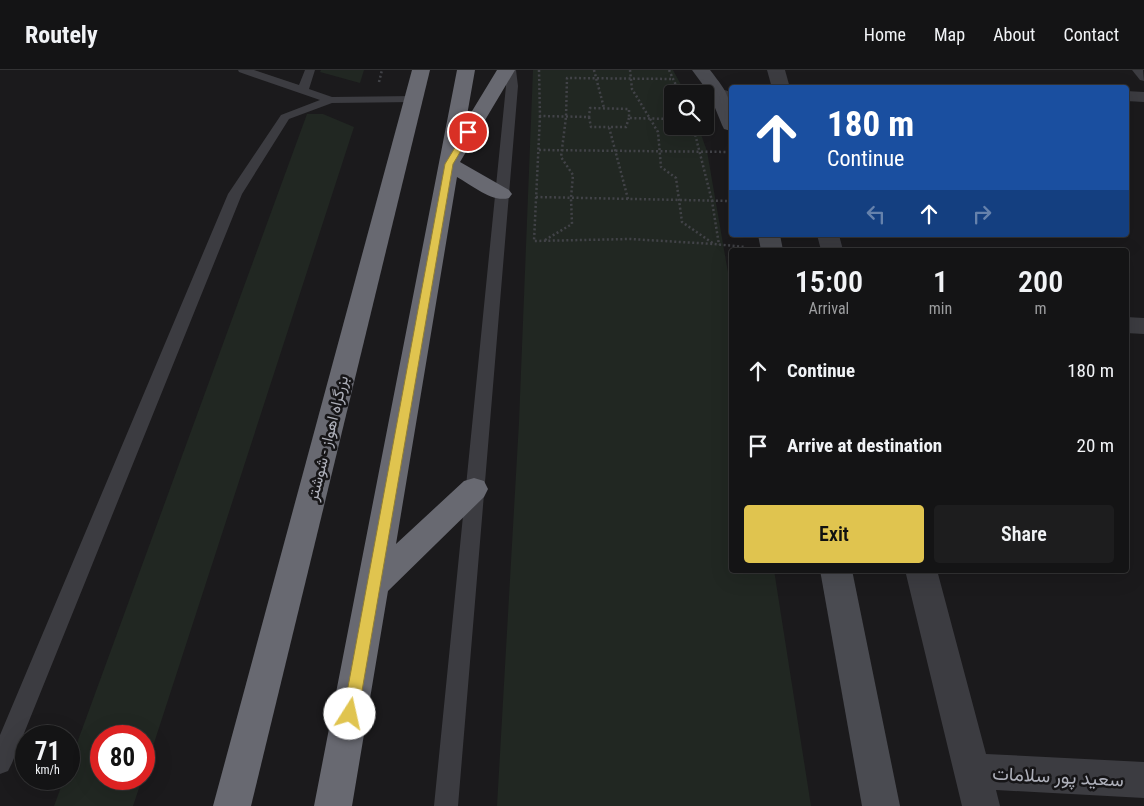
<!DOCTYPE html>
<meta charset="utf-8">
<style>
:root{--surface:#141415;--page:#1d1d1e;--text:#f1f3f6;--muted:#9d9ea0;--line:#333334;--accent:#e0c44f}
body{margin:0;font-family:"Roboto Condensed",Vazirmatn,sans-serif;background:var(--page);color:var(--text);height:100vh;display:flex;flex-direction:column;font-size:19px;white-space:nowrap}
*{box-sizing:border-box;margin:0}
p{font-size:16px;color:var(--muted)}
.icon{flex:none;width:28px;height:28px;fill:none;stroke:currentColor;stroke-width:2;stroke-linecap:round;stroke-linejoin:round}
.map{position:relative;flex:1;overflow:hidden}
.panel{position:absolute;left:729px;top:178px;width:400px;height:325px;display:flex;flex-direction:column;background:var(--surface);border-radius:5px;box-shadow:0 5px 20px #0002,0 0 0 1px var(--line)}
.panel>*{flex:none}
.banner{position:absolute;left:729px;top:15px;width:400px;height:152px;border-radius:5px;box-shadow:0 5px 20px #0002,0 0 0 1px var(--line);background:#1a4fa0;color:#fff;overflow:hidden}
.controls{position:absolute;left:664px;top:15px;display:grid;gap:10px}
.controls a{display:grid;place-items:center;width:50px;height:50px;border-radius:5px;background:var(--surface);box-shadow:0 5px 20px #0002,0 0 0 1px var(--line);font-size:25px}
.speed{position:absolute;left:15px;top:655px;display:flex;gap:10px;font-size:25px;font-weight:700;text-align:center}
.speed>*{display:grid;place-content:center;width:65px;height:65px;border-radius:50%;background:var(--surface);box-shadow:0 5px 20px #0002,0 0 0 1px var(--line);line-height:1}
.speed small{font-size:12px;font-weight:400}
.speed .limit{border:8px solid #d22;background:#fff;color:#111}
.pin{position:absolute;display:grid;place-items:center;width:42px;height:42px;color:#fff;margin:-21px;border:2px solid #fff;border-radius:50%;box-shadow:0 1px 5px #0007}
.me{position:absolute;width:55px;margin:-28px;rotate:10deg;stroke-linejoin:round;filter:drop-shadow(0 0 4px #0008)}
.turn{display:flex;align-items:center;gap:18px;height:105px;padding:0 15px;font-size:22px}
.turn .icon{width:65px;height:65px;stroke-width:2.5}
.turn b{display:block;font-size:35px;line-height:42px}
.lanes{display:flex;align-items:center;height:48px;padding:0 15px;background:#0003;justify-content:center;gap:25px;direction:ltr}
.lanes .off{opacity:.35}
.eta{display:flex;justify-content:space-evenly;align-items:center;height:85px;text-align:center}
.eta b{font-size:30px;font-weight:600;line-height:35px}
.primary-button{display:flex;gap:10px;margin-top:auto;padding:10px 15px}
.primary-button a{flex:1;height:58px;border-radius:5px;background:var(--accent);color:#111;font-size:20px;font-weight:600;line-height:58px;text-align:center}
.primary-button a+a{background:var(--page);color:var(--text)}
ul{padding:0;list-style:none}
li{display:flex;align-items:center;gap:15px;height:75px;padding:0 15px}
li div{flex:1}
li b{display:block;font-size:19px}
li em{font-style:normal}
header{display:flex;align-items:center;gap:30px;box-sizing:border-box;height:70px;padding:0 25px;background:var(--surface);border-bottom:1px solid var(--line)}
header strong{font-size:24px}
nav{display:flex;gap:28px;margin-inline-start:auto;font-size:18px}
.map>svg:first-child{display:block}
.green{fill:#212722}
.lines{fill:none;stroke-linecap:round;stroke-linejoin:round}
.path{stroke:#424348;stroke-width:2.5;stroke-dasharray:2 2.5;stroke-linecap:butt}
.lane{fill:#3c3c41;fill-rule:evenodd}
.street{fill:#3c3c41;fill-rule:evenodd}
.secondary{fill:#4a4b51;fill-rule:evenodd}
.highway{fill:#686971;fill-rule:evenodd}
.route{fill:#e0c44f;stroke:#927f33}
.labels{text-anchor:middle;stroke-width:5;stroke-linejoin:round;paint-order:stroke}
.street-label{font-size:16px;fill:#aeb0ba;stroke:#161517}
.near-street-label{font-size:19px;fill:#aeb0ba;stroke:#161517}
</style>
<header>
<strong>Routely</strong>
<nav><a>Home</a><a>Map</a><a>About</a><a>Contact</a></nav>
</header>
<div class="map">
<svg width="1144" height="736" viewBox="0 0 1144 736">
<rect width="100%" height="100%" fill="#1b1a1c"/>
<g class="green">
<polygon points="321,0 364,0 360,13 320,2"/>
<polygon points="533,0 673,0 686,24 672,24 672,56 698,56 707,81 731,220 731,500 774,500 811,736 497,736 519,352"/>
<polygon points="307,44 323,44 354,57 144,704 144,666 101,666 101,709 142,709 133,736 54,736 64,709 69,709 69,695"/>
</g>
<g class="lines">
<g class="path">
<polyline points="539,0 540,46 589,47 590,38 629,39 629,48 672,49"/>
<polyline points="594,0 604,38"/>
<polyline points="630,0 632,19 658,62 661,97 676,108 682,152 714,174 745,177"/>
<polyline points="669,0 680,24"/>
<polyline points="379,12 382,0"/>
<polyline points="540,46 534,171 630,169 714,174"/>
<polyline points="589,47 591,57 609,57"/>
<polyline points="693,56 712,131 719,175"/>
<polyline points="539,80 731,82"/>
<polyline points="536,127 731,131"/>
<polyline points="628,129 609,57 626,57 629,48"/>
<polyline points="545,170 572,154 571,128 573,105 561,87 566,47 567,8 674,9"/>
</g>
<g class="lane">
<polygon points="238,0 254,0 299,15 305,0 315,0 309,19 332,27 414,26 420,29 414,32 332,33 289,49 242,124 12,693 8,701 0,704 0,665 228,124 281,45 320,30 239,2"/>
<polygon points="506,0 516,0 518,16 458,736 434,736 506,16"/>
<polygon points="1132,0 1143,0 1144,11 1140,10"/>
</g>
<g class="street">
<polygon points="767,0 785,0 790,18 772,18"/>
<polygon points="718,18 731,22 731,33 712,27 709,23 712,19"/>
<polygon points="1126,21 1144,22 1144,32 1126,31"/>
<polygon points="817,165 839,165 843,180 821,180"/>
<polygon points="1126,247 1144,248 1144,264 1126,263"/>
<polygon points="905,500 937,500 986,684 1144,692 1144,728 996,720 1000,736 962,736"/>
</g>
<g class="secondary">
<path d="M692 0H710C730 26 731 27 731 61L724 59 722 55 709 23Z"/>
<polygon points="758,165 780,165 783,180 761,180"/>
<polygon points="820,500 852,500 900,736 862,736"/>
</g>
<g class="highway">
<polygon points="412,0 430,0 251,736 213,736"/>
<path d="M457 0H475L466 51 497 0H515L460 92 509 120 512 124 509 128C492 133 472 115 457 107L396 474 464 411 474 408 484 411 488 419 484 427 388 521 352 736H314Z"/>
</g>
</g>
<polygon class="route" points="465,61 472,62 453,94 358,644 356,648 350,650 345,648 343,644 445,94"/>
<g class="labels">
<g class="street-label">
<text transform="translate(327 368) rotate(-76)" y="6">بزرگراه اهواز - شوشتر</text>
</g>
<g class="near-street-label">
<text transform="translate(1058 706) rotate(3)" y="7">سعید پور سلامات</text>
</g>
</g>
</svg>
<div class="controls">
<a><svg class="icon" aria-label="search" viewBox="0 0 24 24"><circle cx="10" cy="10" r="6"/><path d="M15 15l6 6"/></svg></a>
</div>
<div class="speed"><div>71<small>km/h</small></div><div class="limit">80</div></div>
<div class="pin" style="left:468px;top:62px;background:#d93025"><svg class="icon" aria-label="arrive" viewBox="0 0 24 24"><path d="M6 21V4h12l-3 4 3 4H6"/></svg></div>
<svg class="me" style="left:350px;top:644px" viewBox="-20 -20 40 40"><circle r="19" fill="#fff"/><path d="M0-13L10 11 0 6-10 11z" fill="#e0c44f"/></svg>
<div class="banner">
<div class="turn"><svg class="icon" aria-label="ahead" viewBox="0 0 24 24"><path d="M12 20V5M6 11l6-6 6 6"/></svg><div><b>180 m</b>Continue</div></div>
<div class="lanes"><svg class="icon off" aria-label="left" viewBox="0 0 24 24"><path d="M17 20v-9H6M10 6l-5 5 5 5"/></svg><svg class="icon" aria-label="ahead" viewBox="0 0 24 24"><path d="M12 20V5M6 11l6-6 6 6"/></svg><svg class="icon off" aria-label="right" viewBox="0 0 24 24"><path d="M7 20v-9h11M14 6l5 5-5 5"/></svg></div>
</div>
<section class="panel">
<div class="eta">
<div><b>15:00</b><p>Arrival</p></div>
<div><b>1</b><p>min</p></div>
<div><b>200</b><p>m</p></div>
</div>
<ul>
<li><svg class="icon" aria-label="ahead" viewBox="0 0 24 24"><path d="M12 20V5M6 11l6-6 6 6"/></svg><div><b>Continue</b></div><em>180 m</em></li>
<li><svg class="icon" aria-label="arrive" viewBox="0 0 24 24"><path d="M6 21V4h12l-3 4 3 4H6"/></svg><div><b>Arrive at destination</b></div><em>20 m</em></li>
</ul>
<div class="primary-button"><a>Exit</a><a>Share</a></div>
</section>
</div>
